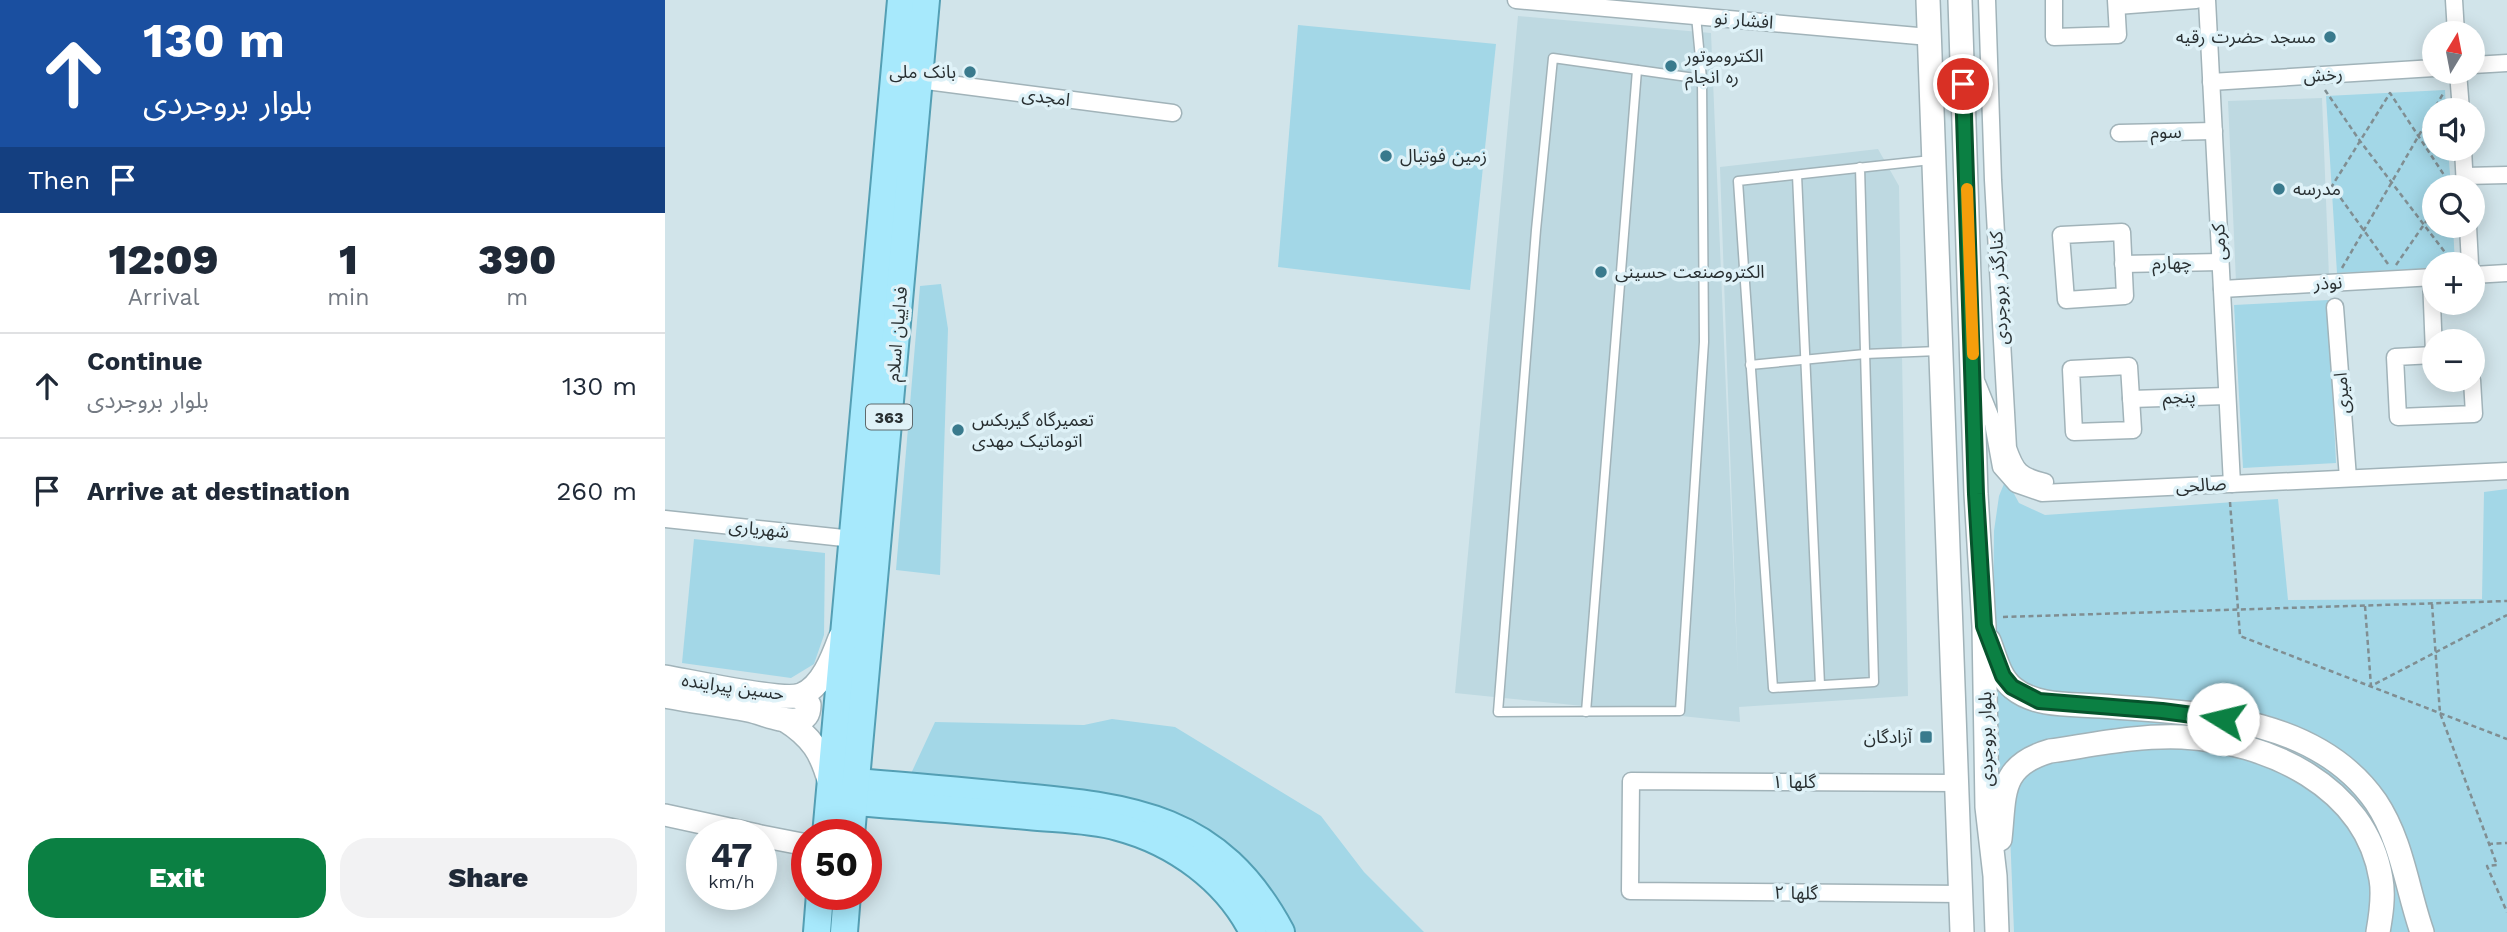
<!DOCTYPE html>
<meta charset="utf-8">
<style>
:root{--surface:#fff;--page:#f2f2f3;--text:#1f2937;--muted:#747a83;--line:#e0e1e3;--accent:#0b8043}
body{margin:0;font-family:"Work Sans","Noto Sans Arabic",sans-serif;background:var(--page);color:var(--text);height:100vh;display:flex;flex-direction:column;font-size:26px;white-space:nowrap}
*{box-sizing:border-box;margin:0}
p{font-size:23px;color:var(--muted)}
.icon{flex:none;width:38px;height:38px;fill:none;stroke:currentColor;stroke-width:2;stroke-linecap:round;stroke-linejoin:round}
.map{position:relative;flex:1;overflow:hidden}
.drawer{display:flex;flex-direction:column;background:var(--surface);width:665px}
.drawer>*{flex:none}
.guide{background:#1a4fa0;color:#fff;overflow:hidden}
.needle{width:46px;rotate:10deg}
.tools{position:absolute;left:1757px;top:21px;display:grid;gap:14px}
.tools a{display:grid;place-items:center;width:63px;height:63px;border-radius:50%;background:var(--surface);box-shadow:0 4px 18px #0003;font-size:35px}
.speed{position:absolute;left:21px;top:819px;display:flex;gap:14px;font-size:35px;font-weight:700;text-align:center}
.speed>*{display:grid;place-content:center;width:91px;height:91px;border-radius:50%;background:var(--surface);box-shadow:0 4px 18px #0003;line-height:1}
.speed small{font-size:18px;font-weight:400}
.speed .limit{border:10px solid #d22;background:#fff;color:#111}
.pin{position:absolute;display:grid;place-items:center;width:60px;height:60px;color:#fff;margin:-30px;border:4px solid #fff;border-radius:50%;box-shadow:0 2px 7px #0007}
.me{position:absolute;width:77px;margin:-38px;rotate:279deg;stroke-linejoin:round;filter:drop-shadow(0 0 5px #0008)}
.turn{display:flex;align-items:center;gap:24px;height:147px;padding:0 28px;font-size:32px}
.turn .icon{width:91px;height:91px;stroke-width:2.5}
.turn b{display:block;font-size:49px;line-height:60px}
.then{display:flex;align-items:center;height:66px;padding:0 28px;background:#0003;gap:14px;font-size:26px}
.eta{display:flex;justify-content:space-evenly;align-items:center;height:119px;text-align:center}
.eta b{font-size:42px;font-weight:800;line-height:49px}
.button{display:flex;gap:14px;margin-top:auto;padding:14px 28px}
.button a{flex:1;height:80px;border-radius:28px;background:var(--accent);color:#fff;font-size:28px;font-weight:800;line-height:80px;text-align:center}
.button a+a{background:var(--page);color:var(--text)}
ul{padding:0;list-style:none}
li{display:flex;align-items:center;gap:21px;height:105px;padding:0 28px;border-top:2px solid var(--line)}
li div{flex:1}
li b{display:block;font-size:26px}
li em{font-style:normal}
main{display:flex;flex:1;min-height:0}
.map>svg:first-child{display:block}
.built{fill:#bed9e1}
.green{fill:#a3d7e7}
.lines{fill:none;stroke-linecap:round;stroke-linejoin:round}
.service-casing{stroke:#a1b3b9;stroke-width:11}
.minor-casing{stroke:#a1b3b9;stroke-width:19}
.tertiary-casing{stroke:#a1b3b9;stroke-width:24}
.secondary-casing{stroke:#a1b3b9;stroke-width:26}
.primary-casing{stroke:#549fb4;stroke-width:30}
.path{stroke:#808e92;stroke-width:2.5;stroke-dasharray:5 3.5;stroke-linecap:butt}
.service{stroke:#fff;stroke-width:8}
.minor{stroke:#fff;stroke-width:16}
.tertiary{stroke:#fff;stroke-width:21}
.secondary{stroke:#fff;stroke-width:23}
.primary{stroke:#a7e9fc;stroke-width:26}
.route-casing{stroke:#07532c;stroke-width:18}
.route{stroke:#0b8043;stroke-width:12}
.slow{stroke:#f59e0b;stroke-width:12}
.poi-dot{fill:#397a8d;stroke:#dff2f8;stroke-width:2.5}
.labels{text-anchor:middle;stroke-width:7;stroke-linejoin:round;paint-order:stroke}
.shield{fill:#dff2f8;stroke:#5f6a6d;stroke-width:2}
.shield-label{font-size:16px;font-weight:bold;fill:#282f31}
.street-label{font-size:18px;fill:#282f31;stroke:#dff2f8}
.poi-label{font-size:18px;fill:#282f31;stroke:#dff2f8;text-anchor:start}
</style>
<main>
<section class="drawer">
<div class="guide">
<div class="turn"><svg class="icon" aria-label="ahead" viewBox="0 0 24 24"><path d="M12 20V5M6 11l6-6 6 6"/></svg><div><b>130 m</b>بلوار بروجردی</div></div>
<div class="then">Then<svg class="icon" aria-label="arrive" viewBox="0 0 24 24"><path d="M6 21V4h12l-3 4 3 4H6"/></svg></div>
</div>
<div class="eta">
<div><b>12:09</b><p>Arrival</p></div>
<div><b>1</b><p>min</p></div>
<div><b>390</b><p>m</p></div>
</div>
<ul>
<li><svg class="icon" aria-label="ahead" viewBox="0 0 24 24"><path d="M12 20V5M6 11l6-6 6 6"/></svg><div><b>Continue</b><p>بلوار بروجردی</p></div><em>130 m</em></li>
<li><svg class="icon" aria-label="arrive" viewBox="0 0 24 24"><path d="M6 21V4h12l-3 4 3 4H6"/></svg><div><b>Arrive at destination</b></div><em>260 m</em></li>
</ul>
<div class="button"><a>Exit</a><a>Share</a></div>
</section>
<div class="map">
<svg width="1842" height="932" viewBox="0 0 1842 932">
<rect width="100%" height="100%" fill="#d1e4ea"/>
<g class="built">
<polygon points="853,16 1046,33 1073,677 1055,167 1213,149 1234,186 1243,696 1074,707 1075,722 790,693"/>
<polygon points="1657,98 1664,277 1571,282 1563,101"/>
</g>
<g class="green">
<polygon points="633,25 831,44 805,290 613,267"/>
<polygon points="1780,90 1781,110 1769,110 1769,149 1783,149 1786,187 1769,187 1769,226 1788,226 1790,264 1769,264 1769,268 1672,273 1661,96"/>
<polygon points="276,284 283,329 275,575 231,570 255,286"/>
<polygon points="1663,300 1671,463 1578,468 1569,305"/>
<polygon points="1341,479 1354,503 1380,515 1613,499 1623,600 1817,599 1819,492 1842,489 1842,932 1765,932 1747,866 1651,741 1384,696 1349,679 1332,651 1328,618 1329,531 1334,496"/>
<polygon points="29,539 160,553 159,635 149,664 126,678 17,663"/>
<polygon points="1332,688 1341,695 1581,730 1654,760 1697,797 1718,834 1747,932 1720,932 1724,884 1640,764 1429,735 1335,788"/>
<polygon points="447,719 510,727 656,816 699,872 759,932 628,932 611,897 575,855 526,824 243,780 270,722 419,725"/>
<polygon points="1507,746 1547,748 1629,775 1674,812 1698,847 1710,888 1705,932 1349,932 1344,808 1351,781 1374,762"/>
</g>
<g class="lines">
<g class="service-casing">
<g id="service">
<polyline points="1031,16 1037,79 1039,342 1015,711 833,712 871,230 888,58 1037,79"/>
<polyline points="1195,167 1209,682 1108,688 1073,181 1266,160"/>
<polyline points="1132,175 1155,685"/>
<polyline points="1085,365 1200,354 1273,351"/>
<polyline points="921,712 972,70"/>
</g>
</g>
<g class="minor-casing">
<g id="minor">
<polyline points="851,0 1264,37"/>
<path d="M1322 0 1328 180 1343 448C1351 471 1355 476 1380 482"/>
<polyline points="1389,0 1389,37 1453,35 1451,0"/>
<polyline points="1542,0 1567,484"/>
<polyline points="1789,0 1791,33"/>
<polyline points="1452,6 1531,0"/>
<polyline points="1808,65 1842,63"/>
<polyline points="1793,72 1796,110"/>
<polyline points="254,80 508,113"/>
<polyline points="1546,82 1769,68"/>
<polyline points="1454,133 1549,131"/>
<polyline points="1798,149 1800,187"/>
<polyline points="1800,176 1842,175"/>
<polyline points="1803,226 1805,264"/>
<polygon points="1457,232 1460,296 1401,300 1396,235"/>
<polyline points="1458,264 1555,262"/>
<polyline points="1808,275 1842,273"/>
<polyline points="1766,278 1769,353"/>
<polyline points="1557,289 1769,277"/>
<polyline points="1670,307 1683,478"/>
<polyline points="1769,355 1730,357 1733,417 1809,414 1807,380"/>
<polygon points="1464,366 1468,430 1409,432 1406,369"/>
<polyline points="1312,383 1328,423 1336,467 1351,484 1377,493 1842,471"/>
<polyline points="1466,399 1562,396"/>
<polyline points="0,519 188,539"/>
<polyline points="1293,783 966,781 965,891 1297,894"/>
</g>
</g>
<g class="tertiary-casing">
<g id="tertiary">
<polyline points="0,815 92,835"/>
<polyline points="96,836 142,845"/>
</g>
</g>
<g class="secondary-casing">
<g id="secondary">
<polyline points="1263,0 1297,932"/>
<polyline points="1295,0 1311,494 1319,626 1322,807 1330,876 1332,932"/>
<path d="M1324 641C1330 656 1334 677 1348 688 1371 707 1406 704 1435 706 1529 713 1651 715 1711 802 1737 841 1742 889 1757 932"/>
<path d="M0 677C24 681 118 702 136 695 157 687 168 657 175 638"/>
<path d="M0 696C28 701 55 705 83 710 98 713 115 722 132 720 141 719 144 714 144 705L134 696"/>
<path d="M120 720C147 737 157 753 165 784"/>
<path d="M1335 839C1340 793 1334 766 1385 751 1427 745 1473 735 1517 737 1602 741 1701 786 1716 879 1719 896 1716 915 1713 932"/>
</g>
</g>
<g class="primary-casing">
<g id="primary">
<path d="M190 782C243 786 295 791 348 796 468 807 554 816 616 932"/>
<path d="M188 802C246 806 305 811 363 816 392 819 425 819 453 827 510 842 562 880 588 932"/>
<polyline points="161,835 236,0"/>
<polyline points="186,835 261,0"/>
<polyline points="152,932 155,894"/>
<polyline points="179,932 182,894"/>
</g>
</g>
<g class="path">
<polyline points="1660,90 1695,141 1789,264"/>
<polyline points="1723,264 1667,186 1725,93 1785,184"/>
<polyline points="1731,265 1769,210"/>
<polyline points="1677,268 1779,92"/>
<polyline points="1565,502 1575,636 1842,739"/>
<polyline points="1767,604 1775,713 1832,865 1822,866 1842,912"/>
<polyline points="1700,606 1706,686 1842,615"/>
<polyline points="1338,617 1842,601"/>
<polyline points="1823,844 1842,843"/>
</g>
<use href="#service" class="service"/>
<use href="#minor" class="minor"/>
<use href="#tertiary" class="tertiary"/>
<use href="#secondary" class="secondary"/>
<use href="#primary" class="primary"/>
</g>
<g class="lines">
<g class="route-casing">
<polyline id="route" points="1298,84 1311,494 1319,626 1338,676 1347,687 1374,701 1497,711 1558,719"/>
</g>
<use href="#route" class="route"/>
<polyline class="slow" points="1302,189 1308,354"/>
</g>
<g class="poi-dot">
<circle cx="1665" cy="37" r="7"/>
<circle cx="1006" cy="66" r="7"/>
<circle cx="305" cy="72" r="7"/>
<circle cx="721" cy="156" r="7"/>
<circle cx="1614" cy="189" r="7"/>
<circle cx="936" cy="272" r="7"/>
<circle cx="293" cy="430" r="7"/>
<rect x="1254" y="730" width="14" height="14" rx="3.5"/>
</g>
<g class="labels">
<rect class="shield" x="201" y="404.5" width="46" height="25" rx="5"/>
<g class="shield-label">
<text x="224" y="423">363</text>
</g>
<g class="street-label">
<text transform="translate(1079 20) rotate(5)" y="6">افشار نو</text>
<text transform="translate(1658 75) rotate(-4)" y="6">رخش</text>
<text transform="translate(381 97) rotate(7)" y="6">امجدی</text>
<text transform="translate(1501 132) rotate(-1)" y="6">سوم</text>
<text transform="translate(1554 242) rotate(-93)" y="6">کرمی</text>
<text transform="translate(1507 263) rotate(-1)" y="6">چهارم</text>
<text transform="translate(1663 283) rotate(-3)" y="6">نوذر</text>
<text transform="translate(1334 288) rotate(-93)" y="6">کنارگذر بروجردی</text>
<text transform="translate(232 334) rotate(-85)" y="6">فداییان اسلام</text>
<text transform="translate(1677 393) rotate(-94)" y="6">امیری</text>
<text transform="translate(1514 397) rotate(-2)" y="6">پنجم</text>
<text transform="translate(1536 485) rotate(-3)" y="6">صالحی</text>
<text transform="translate(94 529) rotate(6)" y="6">شهریاری</text>
<text transform="translate(68 687) rotate(8)" y="6">حسین پیراینده</text>
<text transform="translate(1321 739) rotate(-91)" y="6">بلوار بروجردی</text>
<text x="1129" y="788">گلها ۱</text>
<text transform="translate(1131 893) rotate(1)" y="6">گلها ۲</text>
</g>
<g class="poi-label">
<text x="1651" y="43" text-anchor="end">مسجد حضرت رقیه</text>
<text x="1020" y="62">الکتروموتور<tspan x="1020" dy="21">ره انجام</tspan></text>
<text x="291" y="78" text-anchor="end">بانک ملی</text>
<text x="735" y="162">زمین فوتبال</text>
<text x="1628" y="195">مدرسه</text>
<text x="950" y="278">الکتروصنعت حسینی</text>
<text x="307" y="426">تعمیرگاه گیربکس<tspan x="307" dy="21">اتوماتیک مهدی</tspan></text>
<text x="1247" y="743" text-anchor="end">آزادگان</text>
</g>
</g>
</svg>
<div class="tools">
<a><svg class="needle" viewBox="-14 -14 28 28"><path d="M0-13l5 13h-10z" fill="#e53935"/><path d="M0 13l5-13h-10z" fill="#747a83"/></svg></a>
<a><svg class="icon" aria-label="sound" viewBox="0 0 24 24"><path d="M4 9h4l5-4v14l-5-4H4zM17 9q2 3 0 6"/></svg></a>
<a><svg class="icon" aria-label="search" viewBox="0 0 24 24"><circle cx="10" cy="10" r="6"/><path d="M15 15l6 6"/></svg></a>
<a>+</a>
<a>−</a>
</div>
<div class="speed"><div>47<small>km/h</small></div><div class="limit">50</div></div>
<div class="pin" style="left:1298px;top:84px;background:#d93025"><svg class="icon" aria-label="arrive" viewBox="0 0 24 24"><path d="M6 21V4h12l-3 4 3 4H6"/></svg></div>
<svg class="me" style="left:1558px;top:719px" viewBox="-20 -20 40 40"><circle r="19" fill="#fff"/><path d="M0-13L10 11 0 6-10 11z" fill="#0b8043"/></svg>
</div>
</main>
